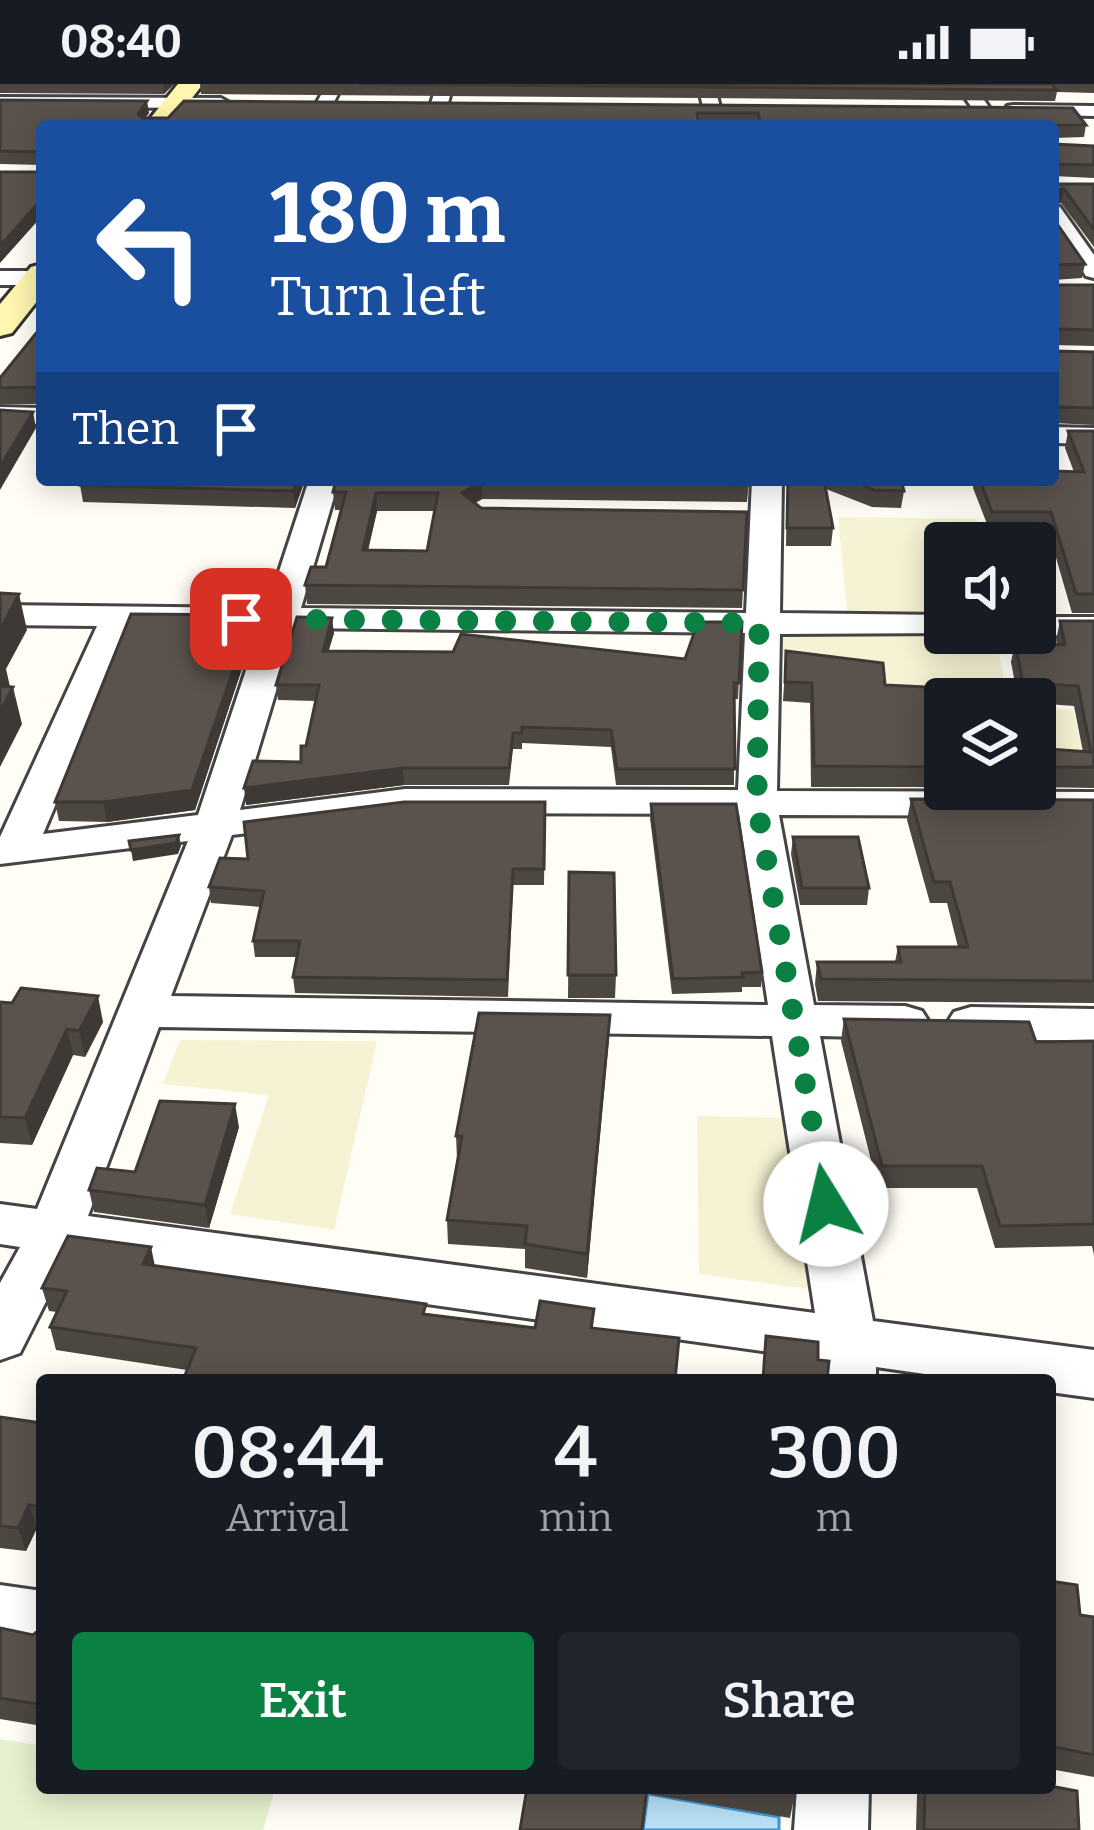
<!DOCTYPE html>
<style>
:root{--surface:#171b24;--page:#20242c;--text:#f1f3f6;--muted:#9ea1a6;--accent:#0b8043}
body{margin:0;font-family:Bitter,serif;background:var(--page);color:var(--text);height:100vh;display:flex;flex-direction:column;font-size:45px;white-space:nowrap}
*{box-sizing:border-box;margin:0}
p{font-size:39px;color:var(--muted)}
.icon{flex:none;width:66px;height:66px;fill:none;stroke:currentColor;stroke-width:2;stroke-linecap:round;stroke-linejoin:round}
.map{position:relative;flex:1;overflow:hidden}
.drawer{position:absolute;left:36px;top:1290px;width:1020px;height:420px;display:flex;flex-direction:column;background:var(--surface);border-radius:12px;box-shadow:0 6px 30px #0003}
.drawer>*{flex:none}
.banner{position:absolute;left:36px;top:36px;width:1023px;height:366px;border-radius:12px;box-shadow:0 6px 30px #0003;background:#1a4fa0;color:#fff;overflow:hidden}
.controls{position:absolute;left:924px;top:438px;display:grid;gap:24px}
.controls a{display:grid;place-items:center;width:132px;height:132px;border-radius:12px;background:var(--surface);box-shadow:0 6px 30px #0003;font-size:60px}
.pin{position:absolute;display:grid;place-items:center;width:102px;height:102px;color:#fff;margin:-51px;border-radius:24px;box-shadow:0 6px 18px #0006}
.me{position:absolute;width:132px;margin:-66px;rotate:351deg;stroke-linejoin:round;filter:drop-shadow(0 0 9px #0008)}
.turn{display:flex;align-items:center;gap:42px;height:252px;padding:0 36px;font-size:54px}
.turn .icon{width:156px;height:156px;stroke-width:2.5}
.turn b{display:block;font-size:84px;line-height:102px}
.then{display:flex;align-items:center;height:114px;padding:0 36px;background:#0003;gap:24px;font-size:45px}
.eta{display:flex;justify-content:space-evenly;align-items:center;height:204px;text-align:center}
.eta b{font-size:72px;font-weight:600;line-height:84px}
.button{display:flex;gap:24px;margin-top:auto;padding:24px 36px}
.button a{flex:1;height:138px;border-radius:12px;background:var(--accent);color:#fff;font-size:48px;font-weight:600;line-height:138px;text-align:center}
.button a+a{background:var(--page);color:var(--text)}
.status{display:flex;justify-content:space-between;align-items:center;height:84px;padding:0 60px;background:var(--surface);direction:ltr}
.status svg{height:33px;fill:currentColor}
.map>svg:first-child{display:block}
.farmland{fill:#f6f3d4}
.pitch{fill:#e6f2cf}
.water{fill:#b9e0f7;stroke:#3f96cf;stroke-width:3}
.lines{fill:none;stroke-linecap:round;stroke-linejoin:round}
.minor-casing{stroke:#444;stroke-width:6}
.secondary-casing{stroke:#333;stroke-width:6}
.minor{fill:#fff;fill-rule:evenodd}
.secondary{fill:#fff6b0;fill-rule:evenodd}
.wall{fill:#4d4742;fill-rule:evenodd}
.shaded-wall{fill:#3f3936}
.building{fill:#5a524d;stroke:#3f3936;stroke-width:3;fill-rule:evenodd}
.route{stroke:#0b8043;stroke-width:21;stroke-dasharray:0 37.8}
</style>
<div class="status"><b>08:40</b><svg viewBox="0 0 49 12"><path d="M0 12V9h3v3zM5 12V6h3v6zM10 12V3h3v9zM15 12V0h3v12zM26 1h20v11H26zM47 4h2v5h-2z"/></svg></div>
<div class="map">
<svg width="1094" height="1746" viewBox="0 0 1094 1746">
<rect width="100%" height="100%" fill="#fffdf5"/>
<g class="farmland">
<polygon points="838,433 977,435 982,459 945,459 945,535 848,534"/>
<polygon points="768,548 995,549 1008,615 884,616 879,577 767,575"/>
<polygon points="1035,624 1073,626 1087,684 1054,683 1062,716 1026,716 1024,705 1035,705"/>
<polygon points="180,956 377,957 334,1146 230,1130 269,1011 163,1000"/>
<polygon points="697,1032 790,1034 817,1206 699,1190"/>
</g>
<polygon class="pitch" points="0,1655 42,1662 42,1704 275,1704 263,1746 0,1746"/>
<polygon class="water" points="648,1710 779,1733 779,1746 643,1746"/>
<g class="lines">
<g class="minor-casing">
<g id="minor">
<polygon points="327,0 343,0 322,42 304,42"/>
<polygon points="437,0 453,0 442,42 424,42"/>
<polygon points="698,0 714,0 725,42 707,42"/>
<polygon points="956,0 973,0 1002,42 984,42"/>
<polygon points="0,13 221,14 230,19 221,24 0,23"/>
<polygon points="1013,21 1094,22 1094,32 1007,30 1007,22"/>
<polygon points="1053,121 1060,123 1094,171 1094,194 1086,192 1053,143"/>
<rect x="0" y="187" width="42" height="14"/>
<polygon points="0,323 42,324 42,340 0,339"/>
<polygon points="1053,343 1094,344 1094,360 1053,359"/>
<path d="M309 396H339L301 524 746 529 752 396H782L780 529 945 531V549H954L780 550 777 707 1094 708V732L779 731 814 921 905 922 922 927 929 938 922 949 905 954 820 952 873 1237 1094 1266V1314L1050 1308V1296H967L876 1283V1296H818L819 1275 70 1170 20 1269 0 1276V1199L20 1163 0 1160V1120L37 1125 188 757 0 780V753L97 542 0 541V521L267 524ZM131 543 260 544 198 731 43 750ZM295 544 745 549 738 706 405 705 240 726ZM405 729 739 730 768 921 171 912 232 751ZM159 943 772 952 815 1229 88 1132Z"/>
<polygon points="1035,533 1094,533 1094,553 1023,550 1035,549"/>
<polygon points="971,923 1094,925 1094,957 971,955 954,950 947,939 954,928"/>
<polygon points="0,1501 42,1507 42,1569 0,1563"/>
<polygon points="797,1704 869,1704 868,1746 794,1746"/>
</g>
</g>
<g class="secondary-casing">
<g id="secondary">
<polygon points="178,0 203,0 170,42 144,42"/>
<polygon points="42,180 42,211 12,249 0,252 0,220 31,183"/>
</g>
</g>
<use href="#minor" class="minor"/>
<use href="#secondary" class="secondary"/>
</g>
<g class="wall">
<polygon points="0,0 174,0 164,10 0,9"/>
<polygon points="200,0 1094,0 1094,9 1057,8 1055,17 201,10"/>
<polygon points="0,16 149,29 145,34 1073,24 1086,41 1084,53 1053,54 1053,42 42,42 42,81 0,80"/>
<polygon points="1053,60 1094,62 1094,94 1053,92"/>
<polygon points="1053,98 1055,100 1094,100 1094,163 1061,119 1053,120"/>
<polygon points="1053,134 1085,180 1082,194 1053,196"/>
<polygon points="1053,201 1094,201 1094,262 1053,261"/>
<polygon points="42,242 42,320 0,320 0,294"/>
<polygon points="1053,267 1094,268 1094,341 1053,339"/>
<polygon points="1068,347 1094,347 1094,529 1072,529 1048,446 989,445 973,404 974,396 1053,396 1074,388 1065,364"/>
<polygon points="82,396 305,396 295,424 83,418 80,401"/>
<path d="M336 396H749L747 418 482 415 475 419 481 424 747 428 742 524 307 520 305 501 326 483 341 426H335L333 408ZM377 427H435L427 467 368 466Z"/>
<polygon points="787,396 901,396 904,407 901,424 872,423 826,405 833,444 831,462 786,462"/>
<polygon points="252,531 254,548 195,726 107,738 59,737 55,718"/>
<polygon points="1060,537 1094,537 1094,704 1035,703 1035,664 1083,668 1074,622 1035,619 1035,615 1018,615 1011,578 1015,559 1057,561 1056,556"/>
<polygon points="742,538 738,615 734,615 734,701 616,701 611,663 522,659 522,665 513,665 509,701 404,701 246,721 301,678 316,617 278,616 276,601 334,549 328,567 685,575"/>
<polygon points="786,567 885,601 945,615 945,703 811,703 810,619 783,617"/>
<polygon points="911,715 1094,716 1094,919 818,917 815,900 817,878 895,878 898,863 958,863 947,819 930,819 907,736"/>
<polygon points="545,718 544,801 513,801 508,913 295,909 293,893 297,873 255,873 253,857 261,823 211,819 209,803 248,775"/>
<polygon points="651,720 762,888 761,903 742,903 742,908 672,910 650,734"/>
<polygon points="793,753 869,804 867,821 800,821 791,770"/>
<polygon points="569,788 616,891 615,914 568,914"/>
<polygon points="0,918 103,938 85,973 73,971 32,1061 0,1059"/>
<polygon points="610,931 587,1194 525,1184 525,1165 448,1160 447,1136 457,1075 456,1052"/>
<polygon points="844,935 1036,958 1094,957 1094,1171 1092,1162 995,1164 977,1104 878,1104 841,957"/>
<polygon points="239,1043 209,1144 94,1128 89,1106"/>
<polygon points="155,1182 426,1231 535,1244 594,1225 593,1244 187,1286 56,1266 50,1243 57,1228 49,1227 42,1204"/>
<polygon points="0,1333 42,1339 42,1445 37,1444 26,1467 0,1464"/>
<polygon points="1050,1497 1080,1531 1094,1533 1094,1693 1050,1685"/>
<polygon points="0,1544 33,1551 42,1547 42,1642 0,1635"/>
<polygon points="527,1704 796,1704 790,1734 648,1710"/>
<polygon points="919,1704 1050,1704 1079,1746 916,1746 917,1711"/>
</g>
<g class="shaded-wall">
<polygon points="163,0 174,0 164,10"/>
<polygon points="147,17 149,29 139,42 138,30"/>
<polygon points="1064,105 1061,119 1053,120 1053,107"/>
<polygon points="42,115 42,132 0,179 0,162"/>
<polygon points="33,328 36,344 0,406 0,383"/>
<polygon points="297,396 305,396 295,424 293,407"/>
<polygon points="482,397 482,415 463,426 462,409"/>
<polygon points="376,409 377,427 364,484 363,466"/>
<polygon points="19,510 27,546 6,585 11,607 13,603 22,640 0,683 0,546"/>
<polygon points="252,531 254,548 195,726 107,738 103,718"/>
<polygon points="332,534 334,549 324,583 323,567"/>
<polygon points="403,684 404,701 246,721 244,704"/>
<polygon points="179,751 181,762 178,770 133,777 131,766"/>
<polygon points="98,912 103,938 85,973 79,947"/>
<polygon points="610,931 609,954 587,1194 587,1170"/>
<polygon points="67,945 73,971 32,1061 25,1034"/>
<polygon points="235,1020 239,1043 209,1144 205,1121"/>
<polygon points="151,1163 156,1187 143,1180"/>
<polygon points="29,1421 37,1444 26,1467 18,1444"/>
</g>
<g class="building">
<polygon points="359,0 1052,0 1057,6"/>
<polygon points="0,16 147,17 138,30 142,34 168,34 184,17 1073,24 1086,41 761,42 758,29 697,29 699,42 526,39 526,42 42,42 42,68 0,67"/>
<polygon points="1053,60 1094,62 1094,81 1055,80 1053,88"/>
<polygon points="42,85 42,115 0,162 0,88 40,88"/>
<polygon points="1053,98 1055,100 1094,100 1094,146 1064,105 1053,107"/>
<polygon points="1053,134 1085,180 1053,181"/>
<polygon points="1053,201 1094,201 1094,246 1053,245"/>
<polygon points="42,242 42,308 39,303 0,304 0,294"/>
<polygon points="1053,267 1094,268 1094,324 1053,323"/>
<polygon points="0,326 33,328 0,383"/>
<polygon points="1068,347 1094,347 1094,510 1076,510 1051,428 992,428 980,396 1053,396 1053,387 1084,388"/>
<polygon points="82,396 297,396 293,407 80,401"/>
<path d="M336 396H748V401L482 397 462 409 481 424 747 428 743 506 305 501 311 483H326L346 408H333ZM376 409H438L427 467 363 466Z"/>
<polygon points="788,396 824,396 833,444 787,444"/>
<polygon points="849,396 901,396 904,407 874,406"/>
<polygon points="0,509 19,510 0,546"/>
<polygon points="131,530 252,531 192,706 103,718 55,718"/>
<polygon points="297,533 332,534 323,567 453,568 461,550 685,575 698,538 742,538 739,599 734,599 735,685 617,685 611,646 522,643 522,649 513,649 509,684 403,684 244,704 253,677 301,678 301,662 306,662 319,601 276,601"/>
<polygon points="1060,537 1094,537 1094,683 1035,683 1035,664 1091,668 1078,602 1023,599 1015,559 1065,561"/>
<polygon points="786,567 883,579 885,601 1008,607 1009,615 945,615 945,683 814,682 812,599 785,598"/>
<polygon points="0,602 13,603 0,628"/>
<polygon points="911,715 1094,716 1094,897 821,895 817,878 901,878 898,863 968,863 950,798 934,798"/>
<polygon points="404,718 545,718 544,785 513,785 507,896 293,893 300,857 253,857 264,807 209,803 220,774 248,775 244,738"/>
<polygon points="651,720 736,720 762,888 742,889 743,893 673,895"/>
<polygon points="179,751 176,759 131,766 129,757"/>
<polygon points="793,753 858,753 869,804 802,804"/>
<polygon points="569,788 614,789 616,891 568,891"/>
<polygon points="21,904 98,912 79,947 67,945 25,1034 0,1033 0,918 12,919"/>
<polygon points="479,929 610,931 587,1170 525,1160 527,1142 447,1136 462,1052 456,1052"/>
<polygon points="844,935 1029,938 1036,958 1094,957 1094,1140 1000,1142 982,1082 882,1082"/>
<polygon points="160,1017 235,1020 205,1121 89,1106 97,1084 135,1088"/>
<polygon points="68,1152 151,1163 143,1180 426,1220 423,1230 535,1244 540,1217 594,1225 591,1244 679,1254 675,1296 183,1296 196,1264 50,1243 67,1207 42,1204"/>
<polygon points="766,1252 818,1258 818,1276 829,1277 827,1296 763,1296"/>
<polygon points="0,1333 42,1339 42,1423 29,1421 18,1444 0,1442"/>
<polygon points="1050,1497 1077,1501 1080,1531 1094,1533 1094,1671 1050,1662"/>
<polygon points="0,1544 33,1551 39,1546 42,1547 42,1621 0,1614"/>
<polygon points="1050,1702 1077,1707 1079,1746 924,1746 925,1704 1050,1704"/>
<polygon points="527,1704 647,1704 642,1746 520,1746"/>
</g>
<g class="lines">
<polyline class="route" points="241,535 759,539 757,720 826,1120"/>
</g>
</svg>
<div class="controls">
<a><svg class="icon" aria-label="sound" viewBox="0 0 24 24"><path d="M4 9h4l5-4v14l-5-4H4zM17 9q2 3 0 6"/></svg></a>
<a><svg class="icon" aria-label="layers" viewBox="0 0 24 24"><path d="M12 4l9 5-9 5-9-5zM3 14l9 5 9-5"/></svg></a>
</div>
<div class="pin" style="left:241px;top:535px;background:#d93025"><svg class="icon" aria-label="arrive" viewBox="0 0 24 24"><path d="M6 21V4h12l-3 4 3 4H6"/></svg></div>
<svg class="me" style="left:826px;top:1120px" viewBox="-20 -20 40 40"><circle r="19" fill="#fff"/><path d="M0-13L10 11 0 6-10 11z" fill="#0b8043"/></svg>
<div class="banner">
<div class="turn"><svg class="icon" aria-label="left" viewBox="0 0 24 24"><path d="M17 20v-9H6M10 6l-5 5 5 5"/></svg><div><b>180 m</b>Turn left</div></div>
<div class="then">Then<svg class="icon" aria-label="arrive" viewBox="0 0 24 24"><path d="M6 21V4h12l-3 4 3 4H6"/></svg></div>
</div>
<section class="drawer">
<div class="eta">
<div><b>08:44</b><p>Arrival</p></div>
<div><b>4</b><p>min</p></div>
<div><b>300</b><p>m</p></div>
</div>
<div class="button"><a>Exit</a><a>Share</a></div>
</section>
</div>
